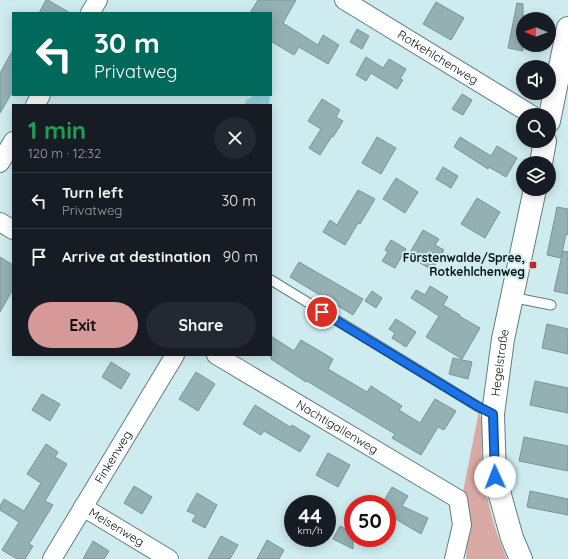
<!DOCTYPE html>
<meta charset="utf-8">
<style>
:root{--surface:#171b24;--page:#242831;--text:#f1f3f6;--muted:#9ea1a6;--line:#363941;--accent:#d79898}
body{margin:0;font-family:Quicksand,sans-serif;background:var(--page);color:var(--text);height:100vh;display:flex;flex-direction:column;font-size:15px;white-space:nowrap}
*{box-sizing:border-box;margin:0}
p{font-size:13px;color:var(--muted)}
.icon{flex:none;width:22px;height:22px;fill:none;stroke:currentColor;stroke-width:2;stroke-linecap:round;stroke-linejoin:round}
.map{position:relative;flex:1;overflow:hidden}
.panel{position:absolute;left:12px;top:104px;width:260px;height:252px;display:flex;flex-direction:column;background:var(--surface);border-radius:0px;box-shadow:0 2px 10px #0003}
.panel>*{flex:none}
.top-card{position:absolute;left:12px;top:12px;width:260px;height:84px;border-radius:0px;box-shadow:0 2px 10px #0003;background:#00695c;color:#fff;overflow:hidden}
.needle{width:26px;rotate:271deg}
.tools{position:absolute;left:516px;top:12px;display:grid;gap:8px}
.tools a{display:grid;place-items:center;width:40px;height:40px;border-radius:50%;background:var(--surface);box-shadow:0 2px 10px #0003;font-size:20px}
.speed{position:absolute;left:284px;top:495px;display:flex;gap:8px;font-size:20px;font-weight:700;text-align:center}
.speed>*{display:grid;place-content:center;width:52px;height:52px;border-radius:50%;background:var(--surface);box-shadow:0 2px 10px #0003;line-height:1}
.speed small{font-size:10px;font-weight:400}
.speed .limit{border:6px solid #d22;background:#fff;color:#111}
.pin{position:absolute;display:grid;place-items:center;width:34px;height:34px;color:#fff;margin:-17px;border:2px solid #fff;border-radius:50%;box-shadow:0 1px 4px #0007}
.me{position:absolute;width:44px;margin:-22px;rotate:358deg;stroke-linejoin:round;filter:drop-shadow(0 0 3px #0008)}
.turn{display:flex;align-items:center;gap:14px;height:84px;padding:0 16px;font-size:18px}
.turn .icon{width:52px;height:52px;stroke-width:2.5}
.turn b{display:block;font-size:28px;line-height:34px}
.round{display:grid;place-items:center;flex:none;width:42px;height:42px;border-radius:21px;background:var(--page)}
.overview{display:flex;align-items:center;justify-content:space-between;height:68px;padding:0 16px}
h1{font-size:24px;font-weight:700;line-height:30px;color:#1e9e55}
.cta{display:flex;gap:8px;margin-top:auto;padding:8px 16px}
.cta a{flex:1;height:46px;border-radius:24px;background:var(--accent);color:#111;font-size:16px;font-weight:700;line-height:46px;text-align:center}
.cta a+a{background:var(--page);color:var(--text)}
ul{padding:0;list-style:none}
li{display:flex;align-items:center;gap:12px;height:56px;padding:0 16px;border-top:1px solid var(--line)}
li div{flex:1}
li b{display:block;font-size:15px}
li em{font-style:normal}
.map>svg:first-child{display:block}
.green{fill:#d9aaa3}
.water{fill:#92d5dc}
.building{fill:#94b0b3;stroke:#7a9598}
.lines{fill:none;stroke-linecap:round;stroke-linejoin:round}
.lane-casing{stroke:#627d80;stroke-width:11}
.street-casing{stroke:#627d80;stroke-width:20}
.secondary-casing{stroke:#627d80;stroke-width:24}
.lane{stroke:#fff;stroke-width:9}
.street{stroke:#fff;stroke-width:18}
.secondary{stroke:#fff;stroke-width:22}
.route-casing{stroke:#114b97;stroke-width:10}
.route{stroke:#1a73e8;stroke-width:7}
.poi-dot{fill:#b82926;stroke:#ceecef;stroke-width:1.5}
.labels{text-anchor:middle;stroke-width:4;stroke-linejoin:round;paint-order:stroke}
.street-label{font-size:12px;fill:#071112;stroke:#ceecef}
.poi-label{font-size:12px;font-weight:bold;fill:#071112;stroke:#ceecef;text-anchor:end}
</style>
<div class="map">
<svg width="568" height="559" viewBox="0 0 568 559">
<rect width="100%" height="100%" fill="#ceecef"/>
<path class="green" d="M479 411C484 427 481 444 482 460 485 495 493 527 507 559H466L470 512 466 505 463 492Z"/>
<polygon class="water" points="256,95 270,95 269,105 245,105 246,100"/>
<g class="building">
<polygon points="46,0 48,0 70,13 39,13"/>
<polygon points="258,0 296,0 283,23 318,45 323,35 339,45 328,64 299,47 294,55 272,42 271,43 271,13 250,13"/>
<polygon points="436,2 464,18 451,40 423,24"/>
<polygon points="517,3 523,4 523,51 508,48"/>
<polygon points="357,29 369,36 362,49 350,42"/>
<polygon points="13,50 13,91 0,113 0,73"/>
<polygon points="366,57 383,68 389,59 406,69 400,79 403,80 397,89 371,73 366,81 356,75"/>
<polygon points="462,94 472,100 463,115 452,109"/>
<polygon points="322,99 340,110 336,117 343,121 333,137 332,136 320,155 309,148 321,129 308,121"/>
<polygon points="377,137 396,148 381,174 362,163"/>
<polygon points="460,137 491,156 497,146 517,158 506,177 489,167 488,169 454,147"/>
<polygon points="443,167 458,176 451,188 436,179"/>
<polygon points="396,178 418,192 405,213 383,199"/>
<polygon points="358,190 375,199 360,224 358,223 345,245 323,232 330,220 337,225"/>
<polygon points="477,198 500,212 485,238 461,224"/>
<polygon points="557,207 568,209 568,235 566,234 561,258 547,255"/>
<polygon points="423,230 439,239 435,245 444,250 432,270 408,256"/>
<polygon points="391,240 406,249 395,268 382,261 388,252 385,250"/>
<polygon points="563,251 568,252 568,294 554,291"/>
<polygon points="0,257 13,265 13,289 0,312"/>
<polygon points="299,262 363,299 353,315 290,277"/>
<polygon points="430,286 448,297 443,305 460,315 459,316 480,328 462,359 426,337 439,316 411,298 416,290 425,295"/>
<polygon points="372,291 382,298 376,308 365,301"/>
<polygon points="396,319 416,332 406,347 392,338 395,333 389,329"/>
<polygon points="547,324 568,329 568,354 542,348"/>
<polygon points="271,336 294,351 301,340 333,359 328,369 367,392 371,386 402,406 399,410 420,423 435,399 456,411 444,430 438,427 421,455 392,438 395,434 307,381 306,382 271,359"/>
<polygon points="453,358 472,362 468,379 449,374"/>
<polygon points="111,362 130,374 121,389 102,377"/>
<polygon points="196,372 215,384 198,411 179,399"/>
<polygon points="535,381 568,388 568,413 530,405"/>
<polygon points="42,394 60,404 50,421 32,410"/>
<polygon points="255,405 290,427 292,425 310,436 300,452 264,431 261,435 243,424"/>
<polygon points="524,437 568,446 568,471 519,461"/>
<polygon points="46,444 58,452 55,457 67,464 45,501 53,505 29,544 33,546 25,559 17,559 2,550 19,522 0,510 0,506 4,499 24,511 41,483 27,474"/>
<polygon points="328,453 350,465 338,487 316,475"/>
<polygon points="134,486 152,497 142,514 124,503"/>
<polygon points="392,487 408,496 402,506 428,518 421,534 387,514 387,504 382,504"/>
<polygon points="530,491 568,499 568,515 527,507"/>
<polygon points="197,493 217,505 205,528 192,521 196,515 187,511"/>
<polygon points="340,526 353,533 353,549 333,539"/>
<polygon points="221,536 238,545 230,559 208,559"/>
<polygon points="267,540 284,550 279,559 257,559"/>
<polygon points="93,541 109,551 104,559 83,559"/>
</g>
<g class="lines">
<g class="lane-casing">
<g id="lane">
<polyline points="271,280 477,406 493,414"/>
<polyline points="511,297 551,305"/>
</g>
</g>
<g class="street-casing">
<g id="street">
<path id="s1" d="M344 0 532 115"/>
<polyline points="90,13 98,0"/>
<polyline points="35,105 41,95"/>
<polyline points="0,163 13,141"/>
<polyline points="0,222 13,230"/>
<path id="s2" d="M216 355 458 499 462 525 454 559"/>
<path id="s3" d="M83 507 169 559"/>
<path id="s4" d="M52 559 175 355"/>
</g>
</g>
<g class="secondary-casing">
<g id="secondary">
<polyline points="549,121 568,28"/>
<polyline points="541,163 545,141"/>
<path id="s5" d="M521 559 512 538 495 477 493 414 503 339 535 189"/>
</g>
</g>
<use href="#lane" class="lane"/>
<use href="#street" class="street"/>
<use href="#secondary" class="secondary"/>
</g>
<g class="lines">
<g class="route-casing">
<polyline id="route" points="322,312 477,406 493,414 495,477"/>
</g>
<use href="#route" class="route"/>
</g>
<rect class="poi-dot" x="529" y="261" width="8" height="8" rx="2"/>
<g class="labels">
<g class="street-label">
<text dy="4" stroke="none"><textPath href="#s1" startOffset="110">Rotkehlchenweg</textPath></text>
<text dy="4" stroke="none"><textPath href="#s5" startOffset="201">Hegelstraße</textPath></text>
<text dy="4" stroke="none"><textPath href="#s2" startOffset="141">Nachtigallenweg</textPath></text>
<text dy="4" stroke="none"><textPath href="#s4" startOffset="119">Finkenweg</textPath></text>
<text dy="4" stroke="none"><textPath href="#s3" startOffset="39">Meisenweg</textPath></text>
</g>
<g class="poi-label">
<text x="525" y="262">Fürstenwalde/Spree,<tspan x="525" dy="14">Rotkehlchenweg</tspan></text>
</g>
</g>
</svg>
<div class="tools">
<a><svg class="needle" viewBox="-14 -14 28 28"><path d="M0-13l5 13h-10z" fill="#e53935"/><path d="M0 13l5-13h-10z" fill="#9ea1a6"/></svg></a>
<a><svg class="icon" aria-label="sound" viewBox="0 0 24 24"><path d="M4 9h4l5-4v14l-5-4H4zM17 9q2 3 0 6"/></svg></a>
<a><svg class="icon" aria-label="search" viewBox="0 0 24 24"><circle cx="10" cy="10" r="6"/><path d="M15 15l6 6"/></svg></a>
<a><svg class="icon" aria-label="layers" viewBox="0 0 24 24"><path d="M12 4l9 5-9 5-9-5zM3 14l9 5 9-5"/></svg></a>
</div>
<div class="speed"><div>44<small>km/h</small></div><div class="limit">50</div></div>
<div class="pin" style="left:322px;top:312px;background:#d93025"><svg class="icon" aria-label="arrive" viewBox="0 0 24 24"><path d="M6 21V4h12l-3 4 3 4H6"/></svg></div>
<svg class="me" style="left:495px;top:477px" viewBox="-20 -20 40 40"><circle r="19" fill="#fff"/><path d="M0-13L10 11 0 6-10 11z" fill="#1a73e8"/></svg>
<div class="top-card">
<div class="turn"><svg class="icon" aria-label="left" viewBox="0 0 24 24"><path d="M17 20v-9H6M10 6l-5 5 5 5"/></svg><div><b>30 m</b>Privatweg</div></div>
</div>
<section class="panel">
<div class="overview"><div><h1>1 min</h1><p>120 m · 12:32</p></div><a class="round"><svg class="icon" aria-label="close" viewBox="0 0 24 24"><path d="M6 6l12 12M18 6L6 18"/></svg></a></div>
<ul>
<li><svg class="icon" aria-label="left" viewBox="0 0 24 24"><path d="M17 20v-9H6M10 6l-5 5 5 5"/></svg><div><b>Turn left</b><p>Privatweg</p></div><em>30 m</em></li>
<li><svg class="icon" aria-label="arrive" viewBox="0 0 24 24"><path d="M6 21V4h12l-3 4 3 4H6"/></svg><div><b>Arrive at destination</b></div><em>90 m</em></li>
</ul>
<div class="cta"><a>Exit</a><a>Share</a></div>
</section>
</div>
